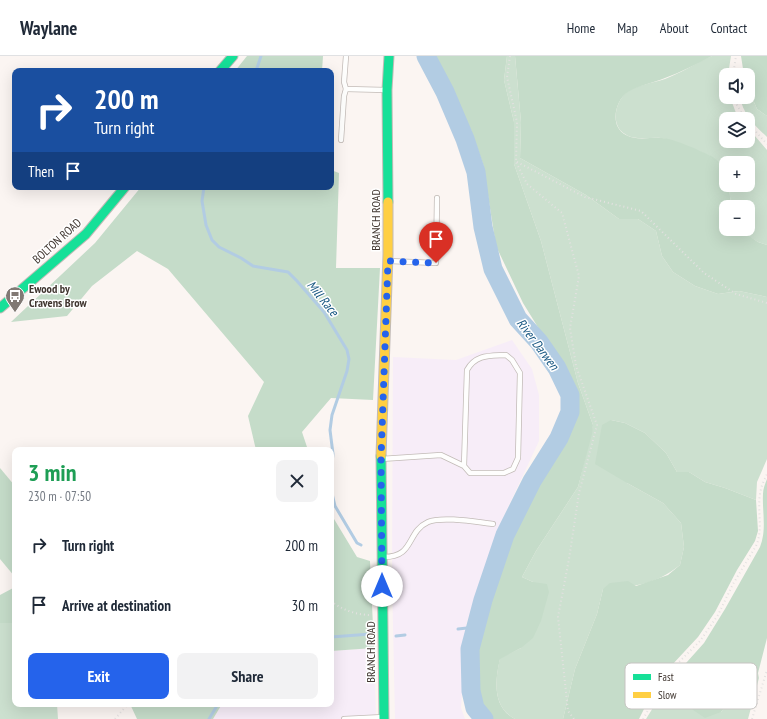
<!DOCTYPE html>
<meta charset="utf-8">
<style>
:root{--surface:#fff;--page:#f2f2f3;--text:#1f2937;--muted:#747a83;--line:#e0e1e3;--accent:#2563eb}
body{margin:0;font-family:"PT Sans Narrow",sans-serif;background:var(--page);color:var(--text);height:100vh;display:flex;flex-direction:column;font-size:15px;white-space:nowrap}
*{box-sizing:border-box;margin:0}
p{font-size:13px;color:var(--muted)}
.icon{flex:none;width:22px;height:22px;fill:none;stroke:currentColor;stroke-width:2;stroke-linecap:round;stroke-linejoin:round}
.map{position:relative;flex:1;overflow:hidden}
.details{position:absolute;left:12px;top:391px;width:322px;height:260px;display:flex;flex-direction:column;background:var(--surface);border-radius:8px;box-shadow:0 4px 16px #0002}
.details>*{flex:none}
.banner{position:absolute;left:12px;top:12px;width:322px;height:122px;border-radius:8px;box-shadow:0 4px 16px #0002;background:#1a4fa0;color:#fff;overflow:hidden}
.buttons{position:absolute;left:719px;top:12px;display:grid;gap:8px}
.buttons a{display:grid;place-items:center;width:36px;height:36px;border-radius:8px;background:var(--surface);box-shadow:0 4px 16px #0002;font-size:20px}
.pin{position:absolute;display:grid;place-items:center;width:34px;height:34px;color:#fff;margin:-41px -17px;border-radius:50% 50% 50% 0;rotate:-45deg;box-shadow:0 0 4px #0007}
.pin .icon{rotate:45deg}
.me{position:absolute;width:44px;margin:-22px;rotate:0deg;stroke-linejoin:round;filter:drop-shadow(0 0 3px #0008)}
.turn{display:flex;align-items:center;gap:14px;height:84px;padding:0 16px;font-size:18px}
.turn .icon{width:52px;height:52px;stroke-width:2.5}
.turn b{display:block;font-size:28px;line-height:34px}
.then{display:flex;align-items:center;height:38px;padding:0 16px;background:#0003;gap:8px;font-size:15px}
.round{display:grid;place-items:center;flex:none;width:42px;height:42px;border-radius:8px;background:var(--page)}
.overview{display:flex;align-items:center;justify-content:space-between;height:68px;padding:0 16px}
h1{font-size:24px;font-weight:800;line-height:30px;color:#1e9e55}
.button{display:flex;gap:8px;margin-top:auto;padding:8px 16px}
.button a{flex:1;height:46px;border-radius:8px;background:var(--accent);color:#fff;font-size:16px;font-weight:800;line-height:46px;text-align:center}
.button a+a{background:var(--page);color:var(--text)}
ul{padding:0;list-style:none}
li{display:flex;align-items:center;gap:12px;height:60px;padding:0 16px}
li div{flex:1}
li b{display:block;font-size:15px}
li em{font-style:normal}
header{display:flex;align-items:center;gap:24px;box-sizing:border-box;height:56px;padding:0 20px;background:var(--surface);border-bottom:1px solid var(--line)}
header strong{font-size:19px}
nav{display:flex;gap:22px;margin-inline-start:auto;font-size:14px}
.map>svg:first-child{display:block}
.industrial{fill:#f7edf8}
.green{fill:#cce0cf}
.forest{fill:#c5dcc9}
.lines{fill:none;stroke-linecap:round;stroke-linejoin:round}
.stream{stroke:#b2cce3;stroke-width:3}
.river{stroke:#b2cce3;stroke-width:19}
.lane-casing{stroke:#c2bbb7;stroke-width:6}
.fast-casing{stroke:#c2bbb7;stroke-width:11}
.slow-casing{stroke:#c2bbb7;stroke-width:11}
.path{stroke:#e3e1e0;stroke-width:2;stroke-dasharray:1 3;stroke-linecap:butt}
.lane{stroke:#fefefd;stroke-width:4.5}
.fast{stroke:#16e098;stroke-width:9}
.slow{stroke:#ffcf43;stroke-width:9}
.route{stroke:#2563eb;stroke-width:7;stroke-dasharray:0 12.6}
.labels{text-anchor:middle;stroke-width:3;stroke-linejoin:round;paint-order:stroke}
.street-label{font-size:12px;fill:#403630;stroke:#fff}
.poi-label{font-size:12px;font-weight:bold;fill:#403630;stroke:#fff;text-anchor:start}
.water-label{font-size:13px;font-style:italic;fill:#155580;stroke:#fff}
.key{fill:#fff;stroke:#c6c3c1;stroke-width:1}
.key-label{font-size:11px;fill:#403630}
</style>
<header>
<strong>Waylane</strong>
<nav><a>Home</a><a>Map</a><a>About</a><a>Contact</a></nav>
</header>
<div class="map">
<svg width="767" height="663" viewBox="0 0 767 663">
<rect width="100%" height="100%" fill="#fbf5f2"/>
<g class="industrial">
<polygon points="512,284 532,313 539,339 539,385 504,460 466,569 461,652 465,663 395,663 392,522 393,301 456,304"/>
<polygon points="374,592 376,663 213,663 222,648 331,648 331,595"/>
</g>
<g class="green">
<path d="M507 0H515L521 66 520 102 586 139 619 163H638L656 175 662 200 673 216 695 230 718 238 739 235 767 241V403L757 426 756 444 725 432 705 426 689 416H677L666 397 645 377 625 367 611 364 627 427 663 447 681 467 684 491 680 509C655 529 633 531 603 533L597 558 575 613 563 663H515C492 651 495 624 500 602L521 592 533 526 522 521 536 495 578 431 593 369 578 327 541 185 514 108V66L504 24Z"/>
<path d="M712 0H731L728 19H726V41H730L736 57 741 63H726V85H748V72L767 94V189L758 186 739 174 748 173V151H731L729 129H748V107H726V114C722 110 719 106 715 103 710 99 667 82 661 82 650 81 635 85 625 78 610 69 615 46 627 36 638 29 652 27 665 23 681 17 696 7 712 0Z"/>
<path d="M748 32 757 53 767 60V81C755 70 743 58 740 41H748Z"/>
<polygon points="0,567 15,567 15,648 57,648 58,663 0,663"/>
<polygon points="753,617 758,617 759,622 748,663 646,663 669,626 680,630 685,638 721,656"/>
</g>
<g class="forest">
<polygon points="247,0 323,0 322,15 235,15"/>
<path d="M434 0H507L504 24 514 66V108L541 185 578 327 593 369 592 378 578 431 536 495 522 521 533 526 547 528 549 536 541 565 533 582 521 592 500 603C495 624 492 651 515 663H491L486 660 478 648 473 629 475 604 511 477 560 391 572 363 573 342 568 320 523 247 496 190 483 108 471 74 440 14Z"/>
<path d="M515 0H712C697 8 681 16 665 22 653 27 640 29 628 36 615 44 609 71 626 79 637 85 650 81 662 82 675 83 701 95 713 101 718 104 722 110 726 114V129H729L731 151H726V173H739L758 186 767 189V241L739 235 718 238 695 230 673 216 662 200 656 175 638 163H619L586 139 520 102 521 66Z"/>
<polygon points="741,0 767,0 767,60 757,53 748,32 748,19 744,19"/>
<polygon points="331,114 339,117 336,212 380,212 373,344 331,342 302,376 308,394 256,394 248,360 264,326 168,213 137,195 92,230 67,260 11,266 95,187 141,131 331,131"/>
<polygon points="611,364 625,367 645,377 666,397 677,416 689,416 705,426 725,432 756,444 758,475 755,485 737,514 715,556 698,581 671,610 648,645 639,663 563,663 575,613 597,558 603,533 610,527 628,525 636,530 668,519 680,509 684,491 681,467 663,447 627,427 595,408 602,369"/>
<polygon points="0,412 15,430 15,521 0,503"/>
<path d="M767 423V582L758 617H753L721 656 705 662 693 654 680 630 669 626 704 587 725 553 760 491C767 473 762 456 763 438 763 433 765 428 767 423Z"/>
<polygon points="331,458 357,501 370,505 374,592 331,595"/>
<polygon points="15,531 15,567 0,567 0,539"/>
<polygon points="130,648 222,648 213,663 137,663"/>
</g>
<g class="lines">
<g class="stream">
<polyline points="256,15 261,0"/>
<polyline points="204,131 202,145 206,169 212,184 219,191 241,202 253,210 288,216 297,225 324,256 347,294 349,303 347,315 332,359 330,374 333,398 331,416"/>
<polyline points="331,433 335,450 357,487 361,489"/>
<polyline points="458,573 476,571"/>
<polyline points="396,580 405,579"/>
<polyline points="331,581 371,578"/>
<polyline points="209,663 218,648"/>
</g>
<polyline class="river" points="426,0 445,36 465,83 476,116 483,171 493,213 518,263 539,286 557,312 570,339 570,356 559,382 532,425 505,479 483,544 470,593 471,635 475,652 484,663"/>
<g class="lane-casing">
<g id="lane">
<polyline points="346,0 344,26 346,33 386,34"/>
<polyline points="341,84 344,40 346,33"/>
<polyline points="389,205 436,207 437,142"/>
<path d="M381 403 441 399 464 410 470 417H504L513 413 518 402 520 317 512 304 506 299C490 300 476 298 467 314L464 410"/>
<path d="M384 501C415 501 406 476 428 466 442 460 476 466 493 468"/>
<polyline points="344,663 384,661"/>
</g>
</g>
<g class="fast-casing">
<g id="fast">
<polyline points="220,15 233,0"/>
<polyline points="388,146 387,34 389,0"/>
<polyline points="0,252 86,178 125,131"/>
<polyline points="381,400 384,663"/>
</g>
</g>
<g class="slow-casing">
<polyline id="slow" points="381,400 388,198 388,146"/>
</g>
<g class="path">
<polyline points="510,0 507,21 517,66 516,106 527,128 562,157 579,220 570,272 576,310 597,369 579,437 569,503 558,561 568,655 574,663"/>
<polyline points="733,19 736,0"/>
<polyline points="734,41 737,49 745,63"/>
<polyline points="748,67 767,88"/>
<polyline points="517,106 585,141 641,155 704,217 736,238 767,247"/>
<path d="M331 545C342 554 357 559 371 559"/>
<polyline points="115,663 128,648"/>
<path d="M643 663 672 613 700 585 718 559 733 528 756 490C764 472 756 452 761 433 762 428 765 423 767 418"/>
<polyline points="752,663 767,614"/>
</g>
<use href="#lane" class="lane"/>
<use href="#fast" class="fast"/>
<use href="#slow" class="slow"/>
</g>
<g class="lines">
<polyline class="route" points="382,530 381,403 388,205 436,207"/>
</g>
<defs>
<g id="bus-pin" transform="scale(1)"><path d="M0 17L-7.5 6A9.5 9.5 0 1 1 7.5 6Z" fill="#817974" stroke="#fff"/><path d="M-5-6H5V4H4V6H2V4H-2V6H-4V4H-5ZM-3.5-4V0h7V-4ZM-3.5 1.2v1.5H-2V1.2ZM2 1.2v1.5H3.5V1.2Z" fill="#fff"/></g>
</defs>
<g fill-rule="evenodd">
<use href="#bus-pin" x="15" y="240"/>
</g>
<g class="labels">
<g class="street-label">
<text transform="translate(376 164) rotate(-90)" y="4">BRANCH ROAD</text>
<text transform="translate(57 185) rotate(-42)" y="4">BOLTON ROAD</text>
<text transform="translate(371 596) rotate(-90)" y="4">BRANCH ROAD</text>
</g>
<g class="poi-label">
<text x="29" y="237">Ewood by<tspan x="29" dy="14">Cravens Brow</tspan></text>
</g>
<g class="water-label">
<text transform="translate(323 242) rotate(51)" y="5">Mill Race</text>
<text transform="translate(538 288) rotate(53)" y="5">River Darwen</text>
</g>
</g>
<rect x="625" y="607" width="132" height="46" rx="6" class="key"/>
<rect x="633" y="618" width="18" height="6" fill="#16e098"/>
<rect x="633" y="636" width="18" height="6" fill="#ffcf43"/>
<g class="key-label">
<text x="658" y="625">Fast</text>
<text x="658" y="643">Slow</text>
</g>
</svg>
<div class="buttons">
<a><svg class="icon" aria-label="sound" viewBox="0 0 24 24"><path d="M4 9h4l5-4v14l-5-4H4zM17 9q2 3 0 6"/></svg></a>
<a><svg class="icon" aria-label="layers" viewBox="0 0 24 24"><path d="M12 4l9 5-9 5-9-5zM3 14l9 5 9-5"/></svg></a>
<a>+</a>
<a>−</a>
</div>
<div class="pin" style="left:436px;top:207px;background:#d93025"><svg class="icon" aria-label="arrive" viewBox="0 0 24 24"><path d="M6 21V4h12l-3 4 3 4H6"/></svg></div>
<svg class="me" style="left:382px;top:530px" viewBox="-20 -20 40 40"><circle r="19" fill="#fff"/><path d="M0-13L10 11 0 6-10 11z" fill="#2563eb"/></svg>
<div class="banner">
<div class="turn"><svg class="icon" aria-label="right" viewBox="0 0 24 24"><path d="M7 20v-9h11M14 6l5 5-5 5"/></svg><div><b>200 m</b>Turn right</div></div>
<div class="then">Then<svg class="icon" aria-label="arrive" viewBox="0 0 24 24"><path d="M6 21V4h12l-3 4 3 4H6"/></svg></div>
</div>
<section class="details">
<div class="overview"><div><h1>3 min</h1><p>230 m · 07:50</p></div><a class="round"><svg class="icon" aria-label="close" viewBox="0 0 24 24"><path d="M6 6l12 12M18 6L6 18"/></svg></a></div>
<ul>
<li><svg class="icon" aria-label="right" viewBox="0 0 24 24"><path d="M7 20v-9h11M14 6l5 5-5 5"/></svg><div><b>Turn right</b></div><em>200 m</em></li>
<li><svg class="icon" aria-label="arrive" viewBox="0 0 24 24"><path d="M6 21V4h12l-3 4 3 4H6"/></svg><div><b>Arrive at destination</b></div><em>30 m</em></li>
</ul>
<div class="button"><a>Exit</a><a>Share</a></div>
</section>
</div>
